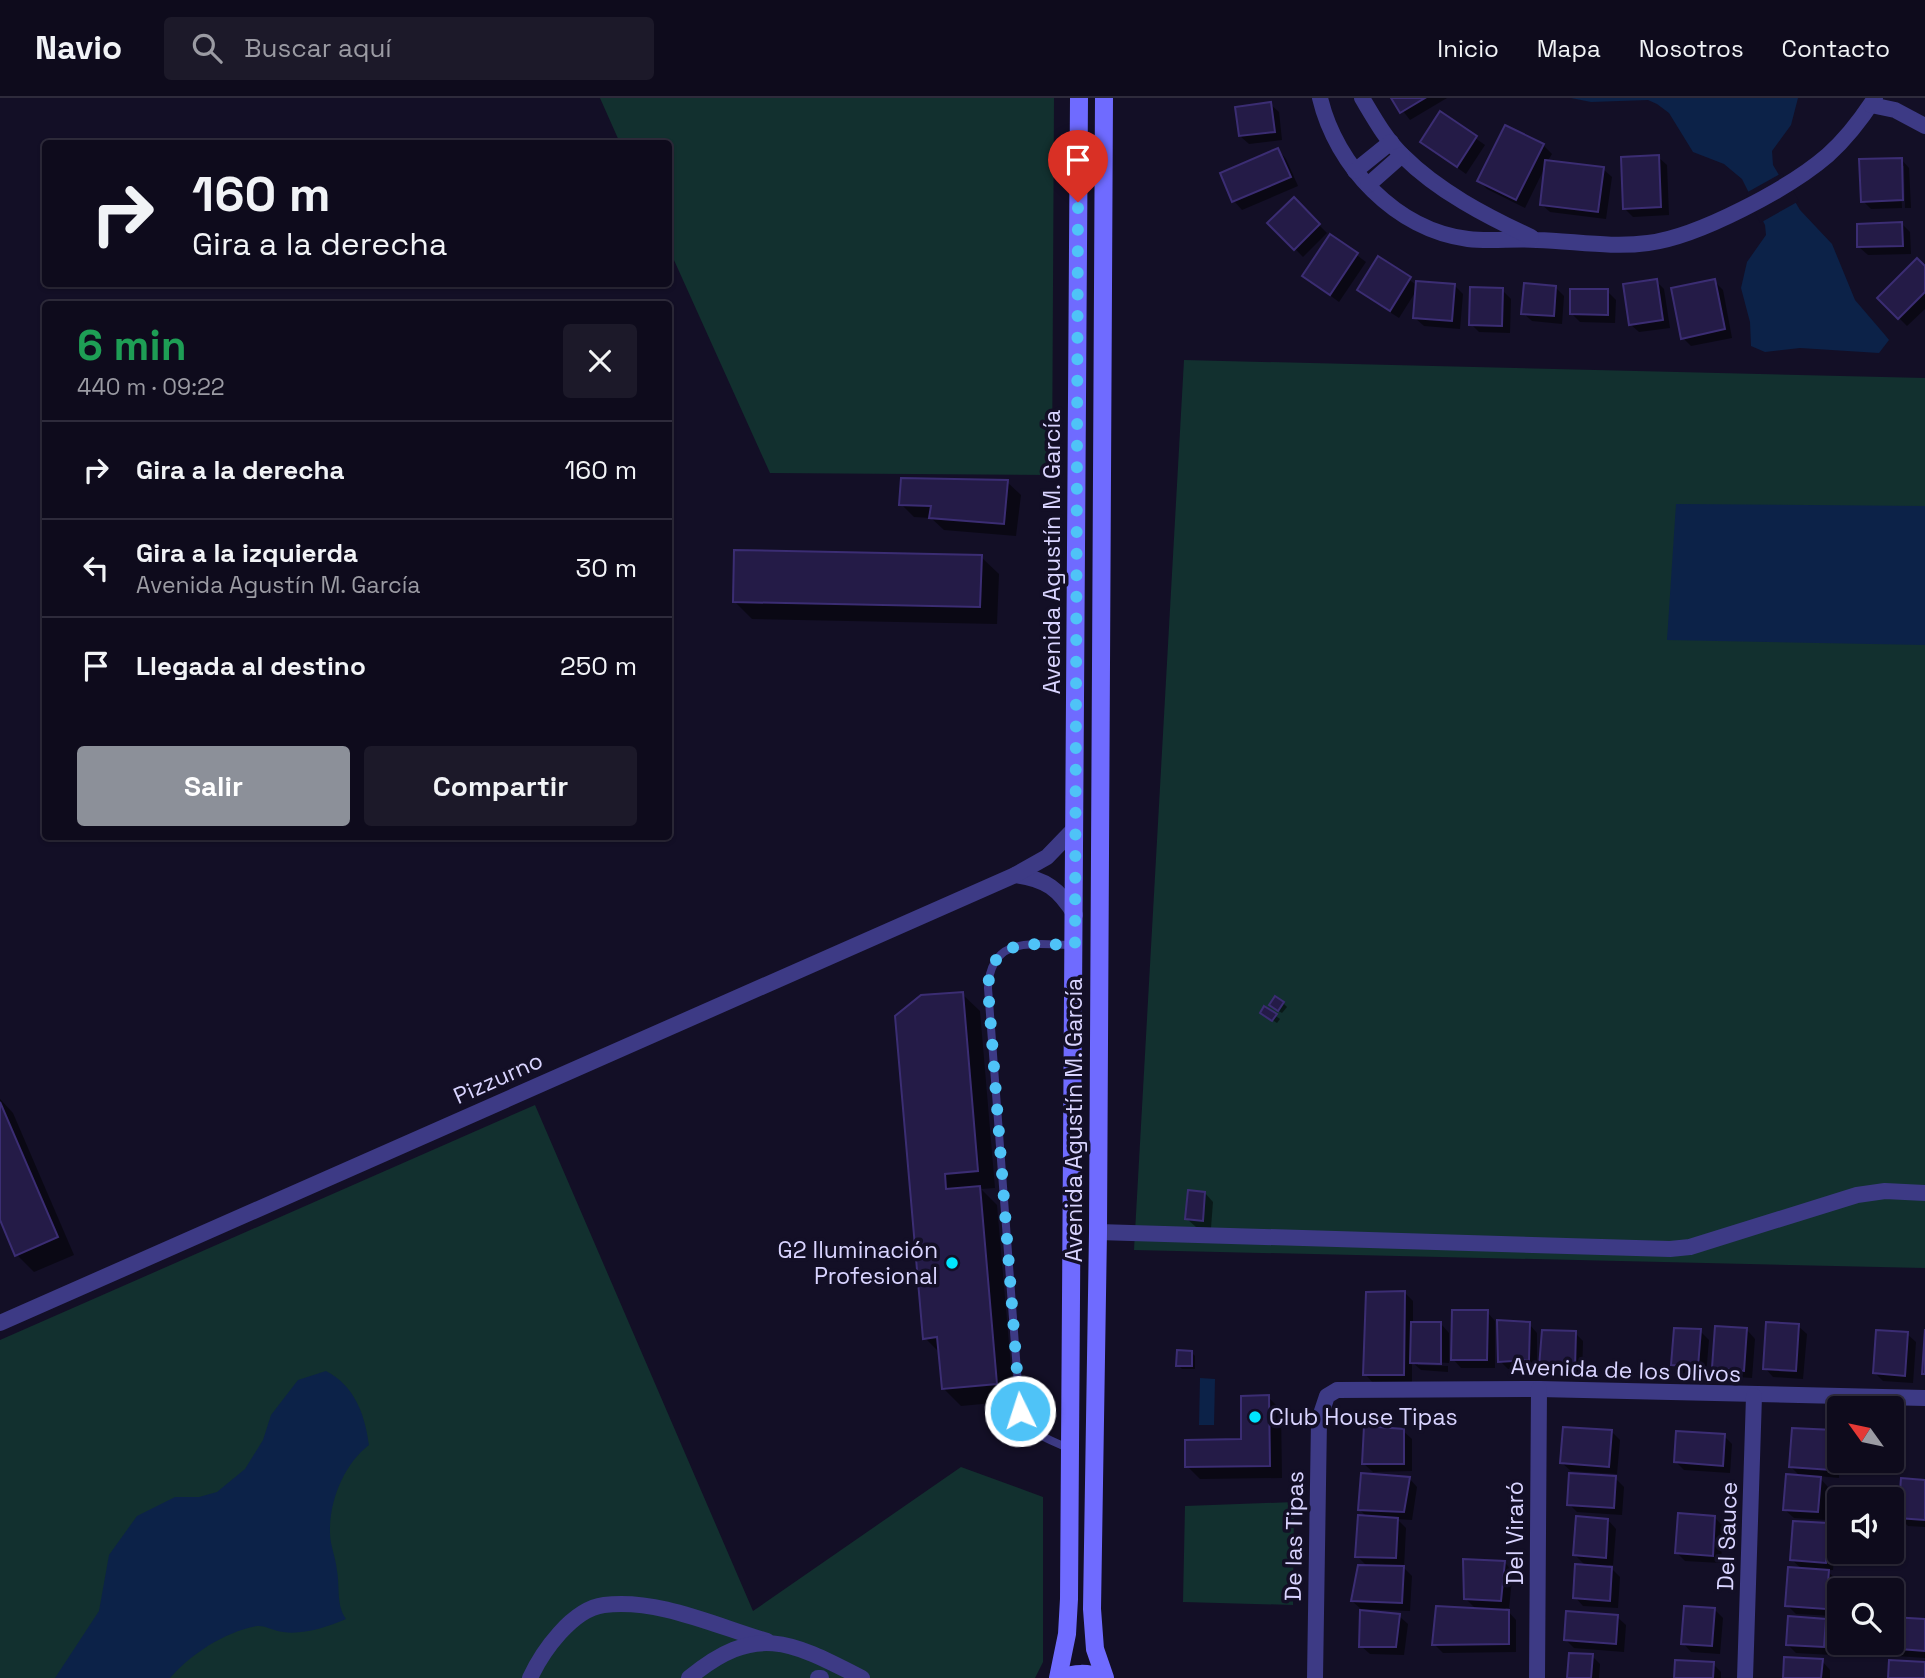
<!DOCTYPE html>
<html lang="es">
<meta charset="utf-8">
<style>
:root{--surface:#0e0b1c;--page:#1c1929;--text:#f1f3f6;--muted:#9b9ba3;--line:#2e2b3b;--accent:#8c9099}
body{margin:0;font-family:"Space Grotesk",sans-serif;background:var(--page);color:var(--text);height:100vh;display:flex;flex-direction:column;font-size:26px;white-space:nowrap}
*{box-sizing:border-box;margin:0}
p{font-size:23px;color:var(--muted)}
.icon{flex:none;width:38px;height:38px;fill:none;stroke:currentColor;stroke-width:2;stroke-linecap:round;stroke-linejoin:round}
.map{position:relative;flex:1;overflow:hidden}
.panel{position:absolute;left:42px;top:203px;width:630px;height:539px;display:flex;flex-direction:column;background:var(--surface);border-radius:7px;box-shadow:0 2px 5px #0004,0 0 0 2px var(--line)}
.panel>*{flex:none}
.hud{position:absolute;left:42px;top:42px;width:630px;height:147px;border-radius:7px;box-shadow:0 2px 5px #0004,0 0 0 2px var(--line);background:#0e0b1c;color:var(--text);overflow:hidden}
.needle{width:46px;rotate:303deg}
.fabs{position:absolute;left:1827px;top:1298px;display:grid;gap:14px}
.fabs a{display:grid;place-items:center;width:77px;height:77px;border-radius:7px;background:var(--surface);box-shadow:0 2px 5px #0004,0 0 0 2px var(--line);font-size:35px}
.pin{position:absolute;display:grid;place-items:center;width:60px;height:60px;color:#fff;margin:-72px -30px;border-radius:50% 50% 50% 0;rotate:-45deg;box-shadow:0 0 7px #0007}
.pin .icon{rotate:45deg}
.me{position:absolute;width:77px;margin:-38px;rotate:356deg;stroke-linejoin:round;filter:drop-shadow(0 0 5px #0008)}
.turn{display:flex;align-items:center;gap:24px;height:147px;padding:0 35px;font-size:32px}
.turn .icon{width:91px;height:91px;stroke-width:2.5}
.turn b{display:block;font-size:49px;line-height:60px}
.round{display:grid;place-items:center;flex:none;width:74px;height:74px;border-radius:7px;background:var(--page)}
.head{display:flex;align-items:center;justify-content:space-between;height:119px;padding:0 35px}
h1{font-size:42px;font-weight:600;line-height:52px;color:#1e9e55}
.button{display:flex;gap:14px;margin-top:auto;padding:14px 35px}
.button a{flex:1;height:80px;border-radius:7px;background:var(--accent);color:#fff;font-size:28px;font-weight:600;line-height:80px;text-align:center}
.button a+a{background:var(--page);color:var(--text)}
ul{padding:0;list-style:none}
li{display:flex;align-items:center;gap:21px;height:98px;padding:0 35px;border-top:2px solid var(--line)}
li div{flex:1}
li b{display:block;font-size:26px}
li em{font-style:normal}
header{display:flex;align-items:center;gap:42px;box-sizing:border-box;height:98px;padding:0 35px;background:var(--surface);border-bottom:2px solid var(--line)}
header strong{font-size:33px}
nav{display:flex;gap:38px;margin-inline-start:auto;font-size:24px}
.search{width:490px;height:63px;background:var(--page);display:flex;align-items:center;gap:18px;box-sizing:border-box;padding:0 24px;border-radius:7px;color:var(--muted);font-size:26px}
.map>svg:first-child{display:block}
.green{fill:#12302f}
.water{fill:#0c2248}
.pier{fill:#130f26}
.shadow{fill:#0007}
.building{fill:#241b47;stroke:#3b2d73;stroke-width:2}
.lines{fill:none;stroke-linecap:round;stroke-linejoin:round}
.lane{stroke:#3d3a85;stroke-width:8}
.street{stroke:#3d3a85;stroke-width:16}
.secondary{stroke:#6f6bff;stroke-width:18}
.route{stroke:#4fc3f7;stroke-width:12;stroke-dasharray:0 21.6}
.poi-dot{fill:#00e5ff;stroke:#130f26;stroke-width:2.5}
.labels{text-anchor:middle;stroke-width:7;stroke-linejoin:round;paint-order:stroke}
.street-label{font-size:23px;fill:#d9d4ff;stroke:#130f26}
.poi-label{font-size:23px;fill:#d9d4ff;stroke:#130f26;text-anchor:end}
</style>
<header>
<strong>Navio</strong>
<div class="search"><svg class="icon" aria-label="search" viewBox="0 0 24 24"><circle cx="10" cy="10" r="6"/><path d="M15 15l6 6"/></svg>Buscar aquí</div>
<nav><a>Inicio</a><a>Mapa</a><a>Nosotros</a><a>Contacto</a></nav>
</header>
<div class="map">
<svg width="1925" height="1580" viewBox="0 0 1925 1580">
<rect width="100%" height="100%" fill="#130f26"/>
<g class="green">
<polygon points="600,0 1054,0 1052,377 770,375 669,151 668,46 620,45"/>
<polygon points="1184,262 1925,280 1925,1170 1134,1152"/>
<polygon points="535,1007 753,1513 961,1369 1043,1399 1043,1564 1035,1580 0,1580 0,1242"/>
<polygon points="1294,1404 1293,1507 1183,1504 1185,1408"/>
</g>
<g class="water">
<polygon points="1571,0 1798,0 1791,27 1772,53 1773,67 1800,112 1832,146 1855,202 1885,237 1889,242 1879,255 1800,250 1765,254 1751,248 1750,224 1741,190 1747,164 1766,137 1765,127 1742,81 1724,66 1693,54 1669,15 1657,6 1648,2 1591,4"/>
<polygon points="1676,406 1925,408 1925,547 1667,542"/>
<path d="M326 1273C355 1288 365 1317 369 1347 344 1366 329 1403 330 1435 330 1447 336 1460 337 1473 340 1489 336 1507 346 1521 328 1529 302 1537 283 1534 274 1533 265 1527 257 1528 224 1534 191 1556 170 1580H55L99 1513 109 1457 137 1418 175 1399H199L217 1394 245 1371 263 1342 271 1317 298 1282Z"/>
<polygon points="1200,1280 1215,1281 1214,1327 1199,1327"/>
</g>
<polygon class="pier" points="1782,75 1799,103 1760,125 1746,95"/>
<g class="shadow">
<polygon points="1393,0 1447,0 1410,22"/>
<polygon points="1270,6 1279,14 1282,42 1249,46 1240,38"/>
<polygon points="1441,16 1485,47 1466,76 1422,44"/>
<polygon points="1543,47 1552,56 1547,64 1603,71 1612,79 1606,121 1550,114 1541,106 1546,67 1525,110 1487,91 1479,83"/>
<polygon points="1278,52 1286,61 1298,88 1242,112 1234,103"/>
<polygon points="1658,59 1667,67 1669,117 1633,119 1624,110"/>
<polygon points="1901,61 1909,70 1911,110 1905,110 1904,68 1900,68 1902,110 1871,111 1863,103"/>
<polygon points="1294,102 1327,135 1303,159 1270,125"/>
<polygon points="1902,126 1910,134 1911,156 1868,157 1859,149"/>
<polygon points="1331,138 1366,164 1339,204 1304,178"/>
<polygon points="1378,160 1418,188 1454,187 1463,196 1460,231 1424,228 1415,220 1418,190 1399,220 1368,200 1359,191"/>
<polygon points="1925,170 1925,211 1907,228 1879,200"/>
<polygon points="1656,183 1664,191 1670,230 1639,234 1630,226"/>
<polygon points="1714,183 1723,192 1732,240 1691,248 1683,240"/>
<polygon points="1556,190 1564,198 1562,226 1532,223 1523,215"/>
<polygon points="1502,192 1511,201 1510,235 1479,234 1471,226"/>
<polygon points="1607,193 1616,202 1615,225 1580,224 1572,216"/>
<polygon points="1007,384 1021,397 1016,438 944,432 931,420 914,419 901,406"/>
<polygon points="981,459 999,476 997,526 752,521 734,503"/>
<polygon points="962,896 980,913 995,1090 981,1091 997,1107 1014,1303 961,1308 943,1290 940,1255 925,1240"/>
<polygon points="1283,905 1287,909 1282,915 1275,911"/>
<polygon points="1265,910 1280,921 1277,925 1266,918"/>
<polygon points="0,1001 13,1015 74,1157 34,1174 17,1157 0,1118"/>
<polygon points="1205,1095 1213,1104 1211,1130 1196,1129 1187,1121"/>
<polygon points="1405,1195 1413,1203 1413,1225 1441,1226 1449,1235 1449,1265 1418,1263 1418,1267 1448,1268 1448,1274 1421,1272 1412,1264 1412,1285 1373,1285 1365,1276"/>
<polygon points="1487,1214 1495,1223 1495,1270 1461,1270 1453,1261"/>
<polygon points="1529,1226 1537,1235 1537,1270 1508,1271 1500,1263"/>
<polygon points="1798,1228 1807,1236 1803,1281 1773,1279 1765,1270"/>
<polygon points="1747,1232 1755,1241 1752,1280 1722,1278 1714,1270"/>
<polygon points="1700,1233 1709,1242 1706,1277 1682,1275 1673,1267"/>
<polygon points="1575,1235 1583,1243 1582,1279 1550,1276 1541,1268"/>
<polygon points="1907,1236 1916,1244 1913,1285 1883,1283 1875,1275"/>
<polygon points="1191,1254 1195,1258 1195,1271 1182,1271 1178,1267"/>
<polygon points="1268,1299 1281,1312 1282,1380 1200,1381 1187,1368 1243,1343"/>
<polygon points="1403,1333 1412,1341 1412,1373 1373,1374 1364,1366"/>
<polygon points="1611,1333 1620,1342 1617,1376 1571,1373 1562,1365"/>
<polygon points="1833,1334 1839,1340 1839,1380 1818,1378 1828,1389 1826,1422 1794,1420 1785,1412 1801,1379 1791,1369"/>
<polygon points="1724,1338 1732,1346 1730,1375 1684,1372 1676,1364"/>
<polygon points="1409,1380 1417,1389 1412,1422 1397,1421 1406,1430 1404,1470 1412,1478 1410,1513 1361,1511 1352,1503 1368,1469 1357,1458 1368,1420 1360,1412"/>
<polygon points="1615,1380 1624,1389 1622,1417 1577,1414 1569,1406"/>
<polygon points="1925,1384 1925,1429 1908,1428 1900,1420"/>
<polygon points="1715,1420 1723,1428 1721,1465 1685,1463 1677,1455"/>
<polygon points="1608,1422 1616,1431 1613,1467 1608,1467 1620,1479 1618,1510 1583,1508 1575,1499 1587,1469 1575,1457"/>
<polygon points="1827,1427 1836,1435 1833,1472 1826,1472 1837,1482 1834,1518 1796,1516 1787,1507 1803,1472 1792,1462"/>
<polygon points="1505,1465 1513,1473 1509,1510 1505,1510 1516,1522 1516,1554 1443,1555 1434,1546 1477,1512 1465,1500"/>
<polygon points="1714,1511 1723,1520 1720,1556 1691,1554 1683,1545"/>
<polygon points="1399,1518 1408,1526 1404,1557 1370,1556 1361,1548"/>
<polygon points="1617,1519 1626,1527 1624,1554 1574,1550 1566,1542"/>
<polygon points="1892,1520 1925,1523 1925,1560 1897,1558 1889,1550 1892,1545"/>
<polygon points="1825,1522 1834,1531 1832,1557 1796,1555 1787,1546"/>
<polygon points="1592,1558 1600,1566 1599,1580 1569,1580"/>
<polygon points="1822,1563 1830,1572 1830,1580 1785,1580"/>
<polygon points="1713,1566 1721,1574 1721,1580 1676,1580"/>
</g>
<g class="building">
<polygon points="1391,0 1425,0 1400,15"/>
<polygon points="1271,4 1275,34 1239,38 1235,9"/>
<polygon points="1440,13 1477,38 1457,69 1420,44"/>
<polygon points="1505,27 1544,46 1516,102 1477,83"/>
<polygon points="1278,50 1291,79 1232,104 1220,75"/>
<polygon points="1659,57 1661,109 1623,111 1621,59"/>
<polygon points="1902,60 1903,102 1861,104 1859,61"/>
<polygon points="1545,62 1604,69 1598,114 1540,107"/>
<polygon points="1294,99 1320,126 1294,152 1267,125"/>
<polygon points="1902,124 1903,148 1857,149 1857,126"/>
<polygon points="1330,136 1358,155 1330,197 1302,178"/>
<polygon points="1378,158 1411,179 1390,213 1357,192"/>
<polygon points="1917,160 1925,168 1925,194 1898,221 1877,200"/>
<polygon points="1657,181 1663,222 1629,227 1623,186"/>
<polygon points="1715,181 1725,231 1681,241 1671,190"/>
<polygon points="1416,183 1455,186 1452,223 1413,220"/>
<polygon points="1524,185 1556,188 1554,218 1521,216"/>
<polygon points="1470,189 1503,190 1502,228 1469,227"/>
<polygon points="1570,191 1608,191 1608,217 1570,216"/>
<polygon points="901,380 1008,382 1004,426 929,420 931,408 899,407"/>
<polygon points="734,452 982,457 980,509 733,504"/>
<polygon points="963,894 978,1073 945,1076 946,1091 980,1088 997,1286 942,1291 937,1239 923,1241 895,918 921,897"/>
<polygon points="1275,898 1284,904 1278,913 1269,907"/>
<polygon points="1264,908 1277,916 1272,923 1260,915"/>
<polygon points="0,1004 58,1139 15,1158 0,1122"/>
<polygon points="1188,1092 1205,1094 1203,1123 1185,1121"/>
<polygon points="1405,1193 1404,1277 1363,1277 1366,1194"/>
<polygon points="1452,1212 1488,1212 1487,1262 1451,1262"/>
<polygon points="1497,1222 1530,1224 1529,1262 1498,1264"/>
<polygon points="1411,1224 1441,1224 1441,1266 1410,1265"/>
<polygon points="1766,1224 1799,1226 1796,1273 1763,1271"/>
<polygon points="1715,1228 1747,1230 1744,1273 1712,1270"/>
<polygon points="1674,1230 1701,1231 1698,1269 1671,1267"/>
<polygon points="1925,1231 1925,1276 1922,1276"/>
<polygon points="1542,1232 1576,1233 1575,1271 1539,1269"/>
<polygon points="1876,1232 1908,1234 1905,1278 1873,1275"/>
<polygon points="1177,1252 1192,1253 1192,1268 1176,1268"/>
<polygon points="1269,1297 1270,1368 1185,1369 1185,1342 1241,1341 1241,1298"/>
<polygon points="1364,1328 1404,1331 1404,1366 1362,1366"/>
<polygon points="1563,1329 1612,1332 1609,1369 1560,1365"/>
<polygon points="1792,1330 1834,1332 1831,1372 1789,1369"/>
<polygon points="1676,1333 1725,1336 1723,1368 1674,1364"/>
<polygon points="1361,1375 1410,1379 1404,1414 1358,1412"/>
<polygon points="1569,1375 1616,1378 1614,1410 1567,1407"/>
<polygon points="1786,1376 1821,1379 1818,1414 1783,1412"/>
<polygon points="1901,1380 1925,1382 1925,1422 1898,1420"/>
<polygon points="1678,1415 1715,1418 1713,1458 1675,1455"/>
<polygon points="1358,1417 1398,1420 1396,1460 1355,1459"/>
<polygon points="1576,1418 1608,1421 1606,1460 1573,1457"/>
<polygon points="1793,1423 1828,1425 1826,1465 1790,1462"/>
<polygon points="1463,1461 1505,1463 1501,1503 1464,1501"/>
<polygon points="1575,1466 1612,1469 1610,1503 1573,1500"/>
<polygon points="1358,1467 1404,1468 1402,1505 1351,1503"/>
<polygon points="1788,1469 1829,1472 1826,1511 1785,1508"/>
<polygon points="1436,1508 1509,1512 1509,1546 1432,1547"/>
<polygon points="1684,1508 1715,1510 1712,1548 1681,1546"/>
<polygon points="1360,1512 1400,1516 1396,1549 1359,1549"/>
<polygon points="1566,1513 1618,1517 1616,1546 1564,1542"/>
<polygon points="1788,1518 1826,1521 1824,1549 1786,1547"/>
<polygon points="1892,1519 1925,1521 1925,1553 1887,1550 1887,1545 1892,1545"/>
<polygon points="1569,1555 1593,1556 1591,1580 1567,1580"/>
<polygon points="1784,1559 1823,1561 1821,1580 1783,1580"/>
<polygon points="1675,1562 1714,1564 1713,1580 1674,1580"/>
<polygon points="1889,1562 1925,1564 1925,1580 1888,1580"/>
</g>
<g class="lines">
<path class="lane" d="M1070 1351C1051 1342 1025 1335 1020 1313L988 890C991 836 1034 847 1075 847"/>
<g class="street">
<path d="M1320 0C1336 68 1396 132 1468 141 1491 144 1515 140 1537 142 1574 143 1611 150 1648 145 1698 139 1790 90 1828 57 1846 41 1862 20 1875 0"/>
<path d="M1362 0C1374 20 1386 42 1403 58 1438 93 1486 118 1531 139"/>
<polyline points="1871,7 1895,12 1925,28"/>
<polyline points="1355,73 1391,44"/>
<polyline points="1368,87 1402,57"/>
<path d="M1015 777C1046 781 1059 791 1075 817"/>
<polyline points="1098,1134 1670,1151 1690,1149 1857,1097 1885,1093 1925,1095"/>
<polyline points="0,1225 1015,777 1047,759 1075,730"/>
<path d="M530 1580C542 1554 572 1511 604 1507 657 1500 716 1528 767 1543"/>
<path d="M689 1580C756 1524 792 1544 862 1580"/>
<polyline points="818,1580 821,1580"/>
<polyline points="1315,1580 1319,1322 1327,1298 1337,1292 1539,1291 1925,1300"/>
<polyline points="1537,1580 1539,1291"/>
<polyline points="1745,1580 1754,1298"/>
</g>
<g class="secondary">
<polyline points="1104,0 1098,1134 1092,1511 1095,1551 1105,1580"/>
<polyline points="1058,1580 1067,1536 1069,1501 1079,0"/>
<path d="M1060 1580C1075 1575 1087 1574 1102 1580"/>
</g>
</g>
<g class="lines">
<path class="route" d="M1020 1313 988 890C991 836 1034 847 1075 847L1078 104"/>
</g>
<g class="poi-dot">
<circle cx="952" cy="1165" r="7"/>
<circle cx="1255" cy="1319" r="7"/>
</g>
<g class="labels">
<g class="street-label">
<text transform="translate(1052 454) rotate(-90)" y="8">Avenida Agustín M. García</text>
<text transform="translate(498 980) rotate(-24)" y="8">Pizzurno</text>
<text transform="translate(1074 1022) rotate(-90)" y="8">Avenida Agustín M. García</text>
<text transform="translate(1626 1272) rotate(2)" y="8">Avenida de los Olivos</text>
<text transform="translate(1515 1435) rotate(-90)" y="8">Del Viraró</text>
<text transform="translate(1294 1438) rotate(-89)" y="8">De las Tipas</text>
<text transform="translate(1727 1438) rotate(-88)" y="8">Del Sauce</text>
</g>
<g class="poi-label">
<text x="938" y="1160">G2 Iluminación<tspan x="938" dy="26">Profesional</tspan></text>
<text x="1269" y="1327" text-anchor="start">Club House Tipas</text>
</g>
</g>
</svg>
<div class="fabs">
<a><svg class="needle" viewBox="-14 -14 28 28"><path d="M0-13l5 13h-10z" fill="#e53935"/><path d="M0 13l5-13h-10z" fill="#9b9ba3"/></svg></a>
<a><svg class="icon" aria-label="sound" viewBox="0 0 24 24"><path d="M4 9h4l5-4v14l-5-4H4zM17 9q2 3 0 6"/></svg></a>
<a><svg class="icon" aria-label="search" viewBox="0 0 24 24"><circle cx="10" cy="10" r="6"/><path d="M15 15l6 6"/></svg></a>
</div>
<div class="pin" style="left:1078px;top:104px;background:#d93025"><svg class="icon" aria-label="arrive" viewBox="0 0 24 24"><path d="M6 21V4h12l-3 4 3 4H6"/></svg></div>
<svg class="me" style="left:1020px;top:1313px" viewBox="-20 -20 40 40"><circle r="17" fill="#4fc3f7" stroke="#fff" stroke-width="3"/><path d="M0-11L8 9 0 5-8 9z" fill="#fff"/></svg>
<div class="hud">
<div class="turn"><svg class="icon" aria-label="right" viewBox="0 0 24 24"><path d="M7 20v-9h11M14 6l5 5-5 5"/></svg><div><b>160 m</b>Gira a la derecha</div></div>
</div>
<section class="panel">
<div class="head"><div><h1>6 min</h1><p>440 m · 09:22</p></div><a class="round"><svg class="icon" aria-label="close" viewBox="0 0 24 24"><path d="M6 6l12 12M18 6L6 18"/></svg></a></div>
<ul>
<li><svg class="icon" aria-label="right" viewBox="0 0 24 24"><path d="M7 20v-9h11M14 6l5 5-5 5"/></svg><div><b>Gira a la derecha</b></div><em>160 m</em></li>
<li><svg class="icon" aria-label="left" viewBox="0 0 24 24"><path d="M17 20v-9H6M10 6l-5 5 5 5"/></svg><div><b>Gira a la izquierda</b><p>Avenida Agustín M. García</p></div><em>30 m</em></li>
<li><svg class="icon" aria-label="arrive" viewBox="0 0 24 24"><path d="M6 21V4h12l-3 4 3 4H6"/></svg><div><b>Llegada al destino</b></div><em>250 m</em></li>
</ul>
<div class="button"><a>Salir</a><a>Compartir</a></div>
</section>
</div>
